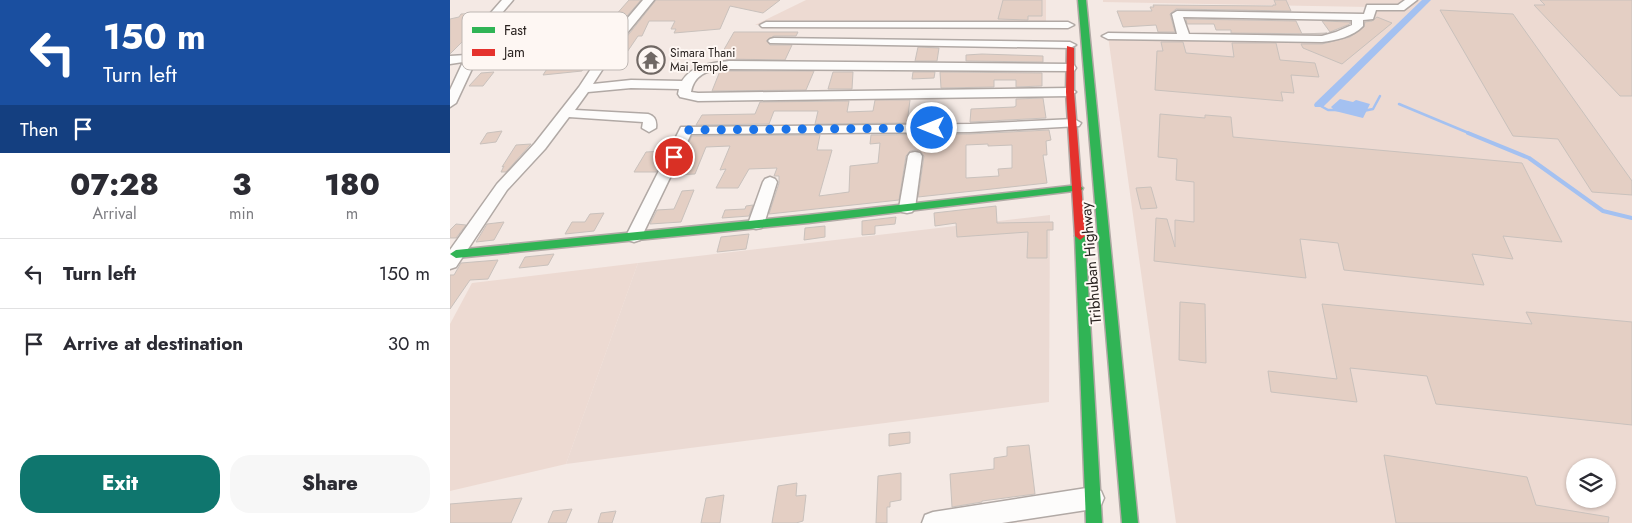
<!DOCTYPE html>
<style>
:root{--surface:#fff;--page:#f7f7f7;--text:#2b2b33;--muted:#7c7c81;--line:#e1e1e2;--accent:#0f766e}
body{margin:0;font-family:Jost,sans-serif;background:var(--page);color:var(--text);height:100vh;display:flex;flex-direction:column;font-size:19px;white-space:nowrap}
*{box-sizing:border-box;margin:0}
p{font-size:16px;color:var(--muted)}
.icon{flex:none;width:28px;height:28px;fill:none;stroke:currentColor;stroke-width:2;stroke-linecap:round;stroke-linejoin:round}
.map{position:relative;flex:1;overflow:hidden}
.details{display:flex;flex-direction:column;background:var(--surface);width:450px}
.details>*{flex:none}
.banner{background:#1a4fa0;color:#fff;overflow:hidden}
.controls{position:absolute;left:1116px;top:458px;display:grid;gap:10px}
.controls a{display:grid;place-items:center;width:50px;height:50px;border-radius:50%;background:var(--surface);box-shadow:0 1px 4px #0004;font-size:25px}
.pin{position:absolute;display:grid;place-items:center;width:42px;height:42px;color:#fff;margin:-21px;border:2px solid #fff;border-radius:50%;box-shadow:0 1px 5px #0007}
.me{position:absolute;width:55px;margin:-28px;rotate:270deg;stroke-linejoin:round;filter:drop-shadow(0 0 4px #0008)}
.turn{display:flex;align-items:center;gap:18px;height:105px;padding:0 20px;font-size:22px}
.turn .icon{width:65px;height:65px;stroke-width:2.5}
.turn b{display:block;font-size:35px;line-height:42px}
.then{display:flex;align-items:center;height:48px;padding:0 20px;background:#0003;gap:10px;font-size:19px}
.eta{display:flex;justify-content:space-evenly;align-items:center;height:85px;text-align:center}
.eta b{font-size:30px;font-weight:800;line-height:35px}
.button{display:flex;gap:10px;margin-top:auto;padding:10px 20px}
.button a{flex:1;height:58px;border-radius:20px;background:var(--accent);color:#fff;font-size:20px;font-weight:800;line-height:58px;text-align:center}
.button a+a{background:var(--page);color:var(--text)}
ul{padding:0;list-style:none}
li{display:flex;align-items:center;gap:15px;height:70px;padding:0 20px;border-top:1px solid var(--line)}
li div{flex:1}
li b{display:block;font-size:19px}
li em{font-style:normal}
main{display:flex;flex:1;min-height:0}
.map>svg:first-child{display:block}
.commercial{fill:#ebdad3}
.built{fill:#eddad2;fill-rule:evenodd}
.water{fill:#a4c1f1}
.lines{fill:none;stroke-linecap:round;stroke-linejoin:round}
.stream-far1{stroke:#a4c1f1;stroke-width:2.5}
.stream{stroke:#a4c1f1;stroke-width:4}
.canal{fill:#a4c1f1;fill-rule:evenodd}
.building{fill:#e4cfc4;stroke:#c9c1bc;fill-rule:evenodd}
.street-casing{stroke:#b1a9a5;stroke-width:3}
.fast-casing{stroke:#b1a9a5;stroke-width:3}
.jam-casing{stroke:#b1a9a5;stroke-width:3}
.street{fill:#fdfcfb;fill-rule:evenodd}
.fast{fill:#30b455;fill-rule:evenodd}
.jam{fill:#e5322d;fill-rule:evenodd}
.route{stroke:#1a73e8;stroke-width:9;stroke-dasharray:0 16.2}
.labels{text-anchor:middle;stroke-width:4;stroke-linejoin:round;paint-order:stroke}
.far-poi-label{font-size:12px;fill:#29221f;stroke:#fef7f3;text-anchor:start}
.street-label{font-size:15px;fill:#29221f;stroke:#fef7f3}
.key{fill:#fef7f3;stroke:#beb7b3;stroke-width:1}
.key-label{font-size:14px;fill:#29221f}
</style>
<main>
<section class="details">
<div class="banner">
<div class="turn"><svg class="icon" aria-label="left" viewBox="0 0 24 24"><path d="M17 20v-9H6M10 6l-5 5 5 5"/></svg><div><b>150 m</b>Turn left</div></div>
<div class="then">Then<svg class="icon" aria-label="arrive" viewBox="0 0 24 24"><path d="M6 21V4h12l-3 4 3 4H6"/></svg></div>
</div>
<div class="eta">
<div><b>07:28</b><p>Arrival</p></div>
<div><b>3</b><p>min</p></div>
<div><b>180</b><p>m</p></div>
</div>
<ul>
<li><svg class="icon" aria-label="left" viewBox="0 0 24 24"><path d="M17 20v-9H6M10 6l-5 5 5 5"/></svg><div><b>Turn left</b></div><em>150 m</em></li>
<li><svg class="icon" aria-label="arrive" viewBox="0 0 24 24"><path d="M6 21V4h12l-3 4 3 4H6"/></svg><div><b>Arrive at destination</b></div><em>30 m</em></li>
</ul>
<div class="button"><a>Exit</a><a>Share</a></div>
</section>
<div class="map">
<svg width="1182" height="523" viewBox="0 0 1182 523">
<rect width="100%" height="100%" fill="#f4e9e4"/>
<polygon class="commercial" points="600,215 599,402 116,464 188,263"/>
<g class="built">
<polygon points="356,0 596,0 596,25 305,25"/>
<path d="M653 0H1182V523H726L658 36 872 39 898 32 908 17 919 16 920 7 653 2ZM1125 466H1158V499H1125Z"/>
<polygon points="188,263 116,464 0,491 0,324 22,283"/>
</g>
<polygon class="water" points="890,99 903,102 906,100 920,104 913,118 885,111 881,107"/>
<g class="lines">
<g class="stream-far1">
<polyline points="949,104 1021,134"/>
<polyline points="869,105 878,110 892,110"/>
<polyline points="913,111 923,109 930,96"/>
</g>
<polyline class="stream" points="1018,133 1079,158 1153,211 1182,218"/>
<polygon class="canal" points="972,0 981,0 873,107 865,107 864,105 865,103"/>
</g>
<g class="building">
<polygon points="179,0 191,0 162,33 142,63 135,64 132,71 93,75 108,52 87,53 98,43 83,43 109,22 116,22 128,18 158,19 164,17"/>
<polygon points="206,0 330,0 313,13 280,6 270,29 224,33 226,29 221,29 225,21 199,21 192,36 188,36 171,61 160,62 175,39"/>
<polygon points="553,0 592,0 592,16 578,16 578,20 548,19"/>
<polygon points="824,0 836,0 841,11 726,9 720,14 725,32 708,32 706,25 673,27 667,11 702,11 700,7 704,7 703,5 823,6 823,5 826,5"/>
<polygon points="1090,0 1182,0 1182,96 1170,96 1084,5 1095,5"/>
<polygon points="990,10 1063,14 1182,181 1182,195 1142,192 1108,139 1063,136"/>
<polygon points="32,13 15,35 19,35 0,54 0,19 9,17 11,14"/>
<polygon points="927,17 942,23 892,64 853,48 851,44 872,44 900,37 914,27 915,22 922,21"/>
<polygon points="736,19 846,21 852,34 877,33 872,34 781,33 781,30 766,30 764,24 737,24"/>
<polygon points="872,21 900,22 900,24 880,32"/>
<polygon points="284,32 348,32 346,36 324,36 317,40 320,45 342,45 335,60 276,59 279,53 272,53"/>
<polygon points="711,42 733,42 736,53 784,57 782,43 826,43 830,60 865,63 869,77 841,75 844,93 831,92 833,101 705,90 707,51 713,51"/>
<polygon points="468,47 489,48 487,61 465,61"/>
<polygon points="532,54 593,56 593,62 516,61 516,55"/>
<polygon points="270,71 364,71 356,90 262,91"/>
<polygon points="44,72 33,86 19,86 31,73"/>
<polygon points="383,72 403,72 402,89 378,89"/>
<polygon points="463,72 485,72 484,78 462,79"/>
<polygon points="490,72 592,73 592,86 566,87 566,80 544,80 544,87 491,88"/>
<polygon points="593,98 596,118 520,122 521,109 564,107 566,106 566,99"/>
<polygon points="425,100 460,100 457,123 365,124 368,111 324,111 319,124 246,125 252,115 305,114 310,102 399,101 397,112 423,111"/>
<polygon points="499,109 498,122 477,123 479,110"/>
<polygon points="710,114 755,118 755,115 781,117 783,137 1072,163 1112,242 1053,236 1063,259 1022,254 1034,285 894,270 888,243 850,239 856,278 704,261 706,218 717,219 725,247 725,220 744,222 744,182 726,180 727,159 708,157"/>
<path d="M599 130 601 140 596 141 597 155H593L597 183 468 197 474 156 470 151 465 150 460 151 456 156 449 200 319 214 329 183V176H324L327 168 299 169 288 188H266L276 169 270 170 280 146 256 147 245 174 223 175 242 136 370 135 367 150H382L369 196 399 192 400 166 428 163 430 143 420 144 421 135 520 134ZM538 144V146L562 145V168L548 169 549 176 516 178V145Z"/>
<polygon points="52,131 46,142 30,144 37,133"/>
<polygon points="81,144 56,172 51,172 54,166 52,167 66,145"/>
<polygon points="217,151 206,172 184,172 196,152"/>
<polygon points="701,187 707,208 691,209 686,188"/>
<polygon points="244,190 231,222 200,224 207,210 224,209 232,191"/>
<polygon points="303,205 299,216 272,218 275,210 295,209 296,206"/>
<polygon points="546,206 547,223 603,222 603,230 597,230 597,258 577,258 578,232 507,237 506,223 485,226 484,213"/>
<polygon points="154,213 144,231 115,234 122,222 135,222 140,214"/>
<polygon points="446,217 445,224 425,226 425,234 412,235 412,221"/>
<polygon points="54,222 44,240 26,242 37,224"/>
<polygon points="6,224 16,225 6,238 0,238 0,230"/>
<polygon points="375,226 375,237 354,240 355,228"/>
<polygon points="299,234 296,249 267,252 271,237"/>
<polygon points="104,254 98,265 69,268 75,257"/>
<polygon points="48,260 38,279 20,280 0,309 0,275 4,275 11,263"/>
<polygon points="730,302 755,304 756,363 729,360"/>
<polygon points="872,304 1082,324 1076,312 1182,322 1182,425 986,404 977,376 900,368 907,402 821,392 818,371 887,379"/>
<polygon points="460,432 460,443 439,446 439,434"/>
<polygon points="579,445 585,494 532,501 532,502 502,507 500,474 544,469 544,458 557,456 557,447"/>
<polygon points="934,455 1077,477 1086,505 1159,517 1158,523 946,523"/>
<polygon points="451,473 451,500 440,502 440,507 437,507 437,523 426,523 428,476"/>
<polygon points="347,483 346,496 356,495 353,521 346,523 322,523 328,486"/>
<polygon points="274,495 270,523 251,523 256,498"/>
<polygon points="72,498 61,523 0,523 0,504"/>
<polygon points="122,509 116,523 98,523 103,511"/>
<polygon points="166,511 162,523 148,523 151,513"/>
</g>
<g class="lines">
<g class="street-casing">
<g id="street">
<polygon points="52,0 63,0 35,33 27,58 6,103 0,107 0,90 13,62 0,64 0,56 16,55 24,32"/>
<path d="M193 0H204L173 38 143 84 181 80 232 81C242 65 261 63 279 61L620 64 624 65 626 68 624 71 273 69C257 70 244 75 241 92L248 93 620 88 626 92 620 96 248 101 230 97 228 94 229 89 181 88 138 92 125 110 198 114C205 116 207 121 206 128L199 132 192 128 193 122 119 117 95 149 57 190 6 267 0 269V250L47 184 85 143 129 87 164 34Z"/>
<path d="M955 0H967L954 10H926L923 19 913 20V26C903 37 886 40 872 42L658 39 652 36 658 33 727 34 722 14 727 11 914 14 917 5H948ZM733 17 902 20V25L886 32 872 36 739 34Z"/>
<polygon points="316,22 618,22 624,25 618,28 312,27 310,25"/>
<polygon points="324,38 620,42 626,45 620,48 320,43 318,41 320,39"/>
<polygon points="624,119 631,123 629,126 520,132 241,134 190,240 184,242 178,240 176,236 231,127 520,124"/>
<polygon points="465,152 470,153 472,156 465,208 462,212 457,213 452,212 449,208 458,156 460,153"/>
<polygon points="320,177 325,179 327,182 314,224 311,228 306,229 301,228 298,224 313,182 315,179"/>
<polygon points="643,487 651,491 654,498 651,505 643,509 552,523 472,523 475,515 483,512"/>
</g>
</g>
<g class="fast-casing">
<g id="fast">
<polygon points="628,0 636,0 688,523 672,523"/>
<polygon points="628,185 633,188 632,190 358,223 6,258 0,254 6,250 358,215"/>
<polygon points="630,232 635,236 652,523 636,523 625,236"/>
</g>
</g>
<g class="jam-casing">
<polygon id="jam" points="617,46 624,48 624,92 635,236 630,240 625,236 616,92"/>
</g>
<use href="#street" class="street"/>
<use href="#fast" class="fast"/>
<use href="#jam" class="jam"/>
</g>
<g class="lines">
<polyline class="route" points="224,157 236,130 482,128"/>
</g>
<defs>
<g id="temple-ring" transform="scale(1.4375)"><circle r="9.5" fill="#fef7f3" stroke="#706864" stroke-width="1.5"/><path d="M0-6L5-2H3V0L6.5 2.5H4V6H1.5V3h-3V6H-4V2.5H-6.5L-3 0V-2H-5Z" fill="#706864"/></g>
</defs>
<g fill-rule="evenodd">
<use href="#temple-ring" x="201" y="60"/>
</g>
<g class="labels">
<g class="far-poi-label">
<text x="220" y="57">Simara Thani<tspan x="220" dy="14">Mai Temple</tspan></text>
</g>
<g class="street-label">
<text transform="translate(641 263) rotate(-95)" y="5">Tribhuban Highway</text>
</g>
</g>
<rect x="12" y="12" width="166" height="58" rx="8" class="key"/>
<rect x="22" y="27" width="23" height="6" fill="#30b455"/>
<rect x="22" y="49" width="23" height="7" fill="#e5322d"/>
<g class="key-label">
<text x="54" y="35">Fast</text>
<text x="54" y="57">Jam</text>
</g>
</svg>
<div class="controls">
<a><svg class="icon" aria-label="layers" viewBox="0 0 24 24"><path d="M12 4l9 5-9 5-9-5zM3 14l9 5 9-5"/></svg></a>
</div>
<div class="pin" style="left:224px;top:157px;background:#d93025"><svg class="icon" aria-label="arrive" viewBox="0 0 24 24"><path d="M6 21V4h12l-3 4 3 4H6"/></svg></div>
<svg class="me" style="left:482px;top:128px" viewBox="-20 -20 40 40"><circle r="17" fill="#1a73e8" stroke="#fff" stroke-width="3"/><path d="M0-11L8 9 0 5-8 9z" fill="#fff"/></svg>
</div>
</main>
